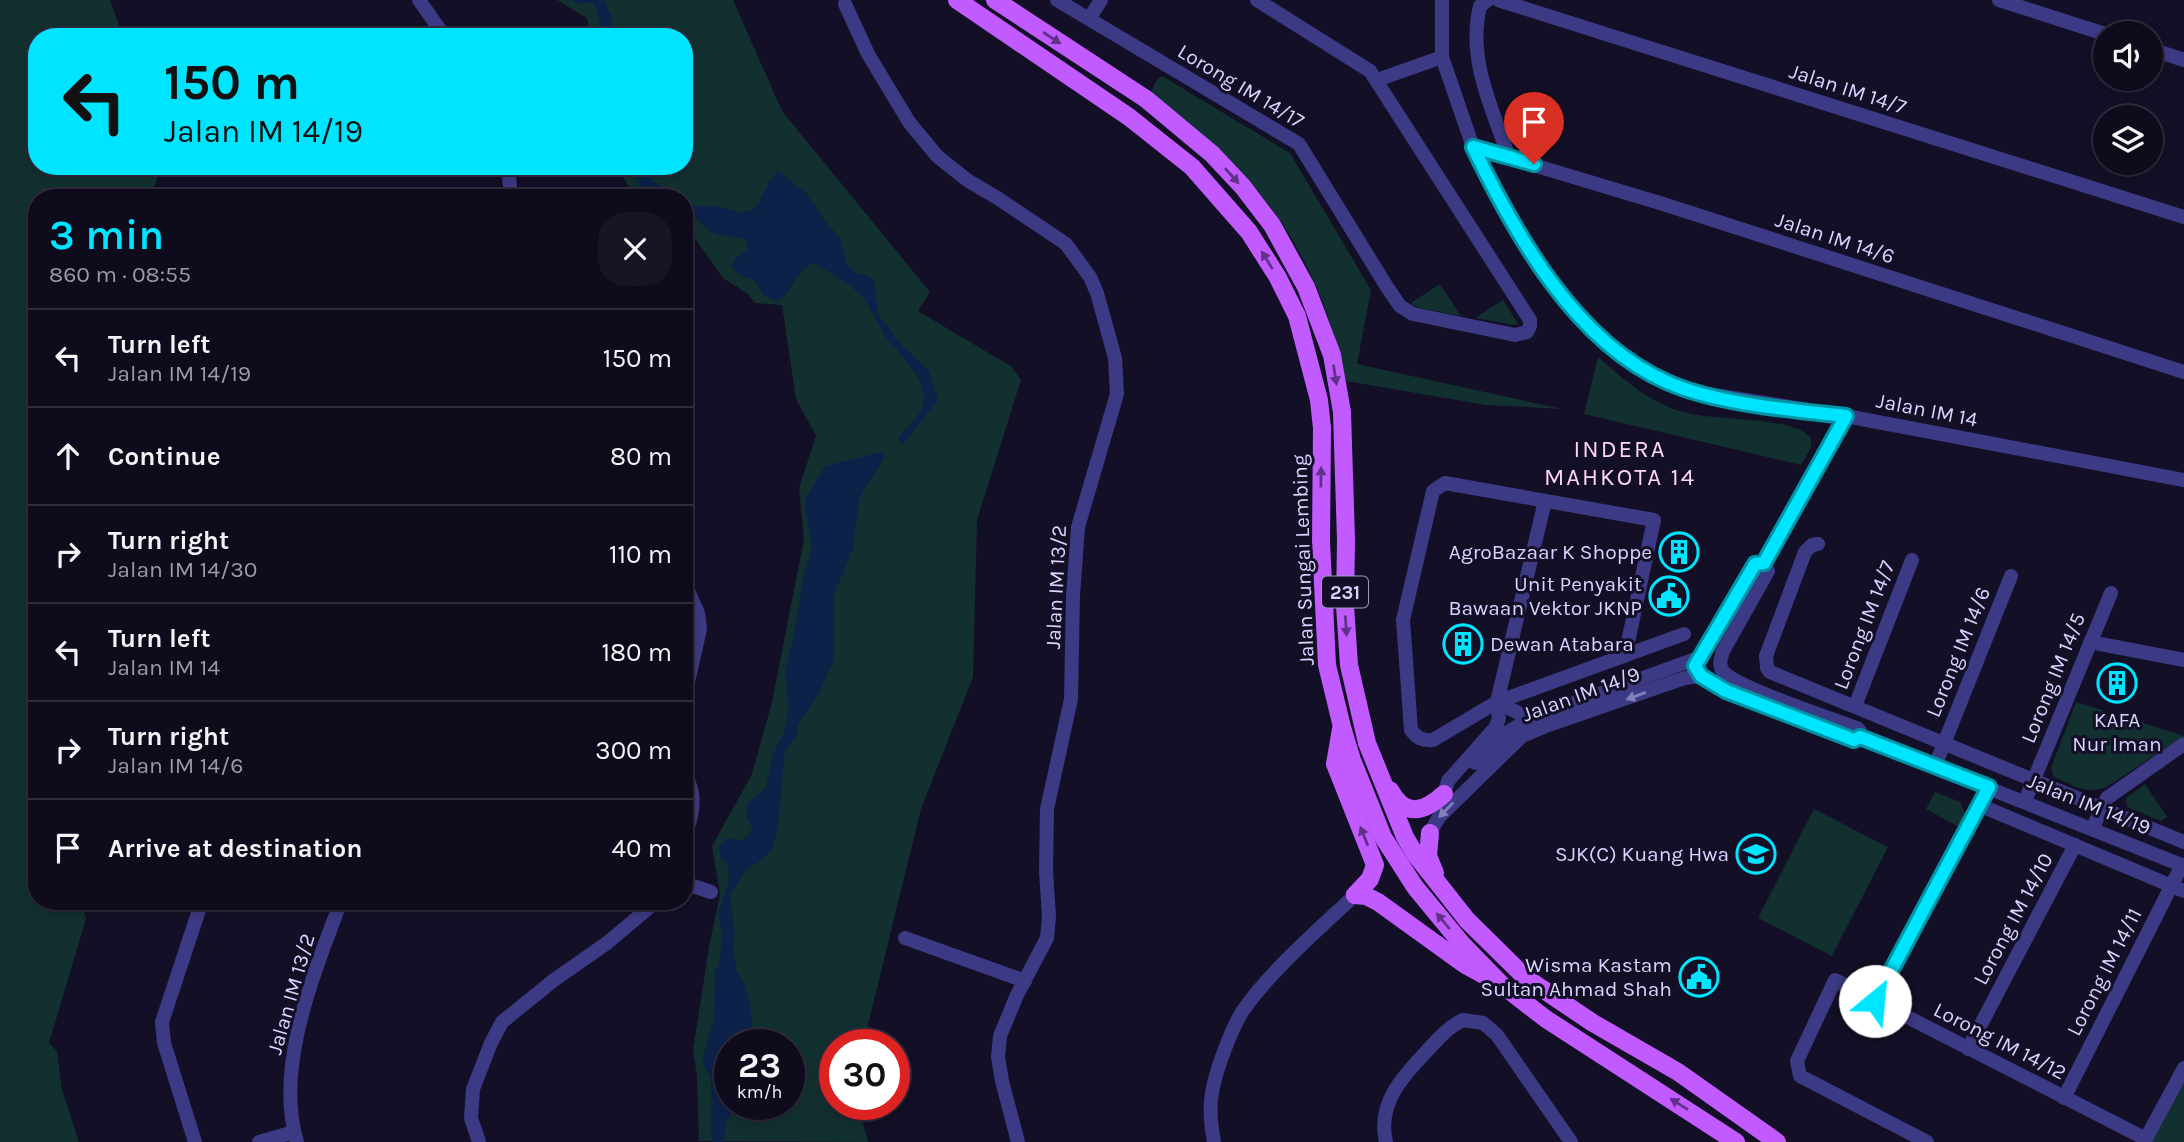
<!DOCTYPE html>
<meta charset="utf-8">
<style>
:root{--surface:#0e0b1c;--page:#171425;--text:#f1f3f6;--muted:#9b9ba3;--line:#2e2b3b;--accent:#00e5ff}
body{margin:0;font-family:Karla,sans-serif;background:var(--page);color:var(--text);height:100vh;display:flex;flex-direction:column;font-size:26px;white-space:nowrap}
*{box-sizing:border-box;margin:0}
p{font-size:23px;color:var(--muted)}
.icon{flex:none;width:38px;height:38px;fill:none;stroke:currentColor;stroke-width:2;stroke-linecap:round;stroke-linejoin:round}
.map{position:relative;flex:1;overflow:hidden}
.side{position:absolute;left:28px;top:189px;width:665px;height:721px;display:flex;flex-direction:column;background:var(--surface);border-radius:28px;box-shadow:0 4px 10px #0003,0 0 0 2px var(--line)}
.side>*{flex:none}
.banner{position:absolute;left:28px;top:28px;width:665px;height:147px;border-radius:28px;box-shadow:0 4px 10px #0003,0 0 0 2px var(--line);background:#00e5ff;color:#111;overflow:hidden}
.fabs{position:absolute;left:2093px;top:21px;display:grid;gap:14px}
.fabs a{display:grid;place-items:center;width:70px;height:70px;border-radius:50%;background:var(--surface);box-shadow:0 4px 10px #0003,0 0 0 2px var(--line);font-size:35px}
.speed{position:absolute;left:714px;top:1029px;display:flex;gap:14px;font-size:35px;font-weight:700;text-align:center}
.speed>*{display:grid;place-content:center;width:91px;height:91px;border-radius:50%;background:var(--surface);box-shadow:0 4px 10px #0003,0 0 0 2px var(--line);line-height:1}
.speed small{font-size:18px;font-weight:400}
.speed .limit{border:10px solid #d22;background:#fff;color:#111}
.pin{position:absolute;display:grid;place-items:center;width:60px;height:60px;color:#fff;margin:-72px -30px;border-radius:50% 50% 50% 0;rotate:-45deg;box-shadow:0 0 7px #0007}
.pin .icon{rotate:45deg}
.me{position:absolute;width:77px;margin:-38px;rotate:28deg;stroke-linejoin:round;filter:drop-shadow(0 0 5px #0008)}
.turn{display:flex;align-items:center;gap:24px;height:147px;padding:0 21px;font-size:32px}
.turn .icon{width:91px;height:91px;stroke-width:2.5}
.turn b{display:block;font-size:49px;line-height:60px}
.round{display:grid;place-items:center;flex:none;width:74px;height:74px;border-radius:28px;background:var(--page)}
.overview{display:flex;align-items:center;justify-content:space-between;height:119px;padding:0 21px}
h1{font-size:42px;font-weight:600;line-height:52px;color:var(--accent)}
ul{padding:0;list-style:none}
li{display:flex;align-items:center;gap:21px;height:98px;padding:0 21px;border-top:2px solid var(--line)}
li div{flex:1}
li b{display:block;font-size:26px}
li em{font-style:normal}
.map>svg:first-child{display:block}
.green{fill:#12302f;fill-rule:evenodd}
.water{fill:#0c2248}
.lines{fill:none;stroke-linecap:round;stroke-linejoin:round}
.minor{stroke:#3d3a85;stroke-width:14}
.major{stroke:#c25bff;stroke-width:18}
.oneway{fill:#623188}
.oneway2{fill:#837fbc}
.route-casing{stroke:#0095a6;stroke-width:18}
.route{stroke:#00e5ff;stroke-width:12}
.labels{text-anchor:middle;stroke-width:6;stroke-linejoin:round;paint-order:stroke}
.shield{fill:#130f26;stroke:#9e99be;stroke-width:2}
.shield-label{font-size:19px;font-weight:bold;fill:#d9d4ff}
.street-label{font-size:21px;fill:#d9d4ff;stroke:#130f26}
.poi-label{font-size:21px;fill:#d9d4ff;stroke:#130f26;text-anchor:end}
.quarter-label{font-size:24px;letter-spacing:2px;fill:#ffd6f0;stroke:#130f26}
</style>
<div class="map">
<svg width="2184" height="1142" viewBox="0 0 2184 1142">
<rect width="100%" height="100%" fill="#130f26"/>
<g class="green">
<polygon points="0,0 110,0 123,37 37,37 37,166 161,166 151,198 37,198 37,901 82,901 86,919 49,1043 57,1051 62,1090 79,1142 0,1142"/>
<path d="M557 0H733L782 111 930 292 918 311 1012 367 1021 380 977 520 973 677 921 809 863 1045H835V1104H858L868 1142 699 1141 697 1075 693 1051 709 947 720 894 712 846 752 774 772 702 804 539 799 488 816 436 796 399 782 305 755 303 747 293 723 278 684 223V198H634L618 166H684V37H591L587 18ZM730 1045H789V1104H730Z"/>
<path d="M1162 76 1290 153 1371 290 1357 364 1562 409 1486 405 1346 381C1330 309 1303 242 1253 186 1222 152 1185 123 1151 92L1156 81Z"/>
<polygon points="1440,284 1461,316 1419,308 1411,303"/>
<polygon points="1503,300 1518,324 1515,325 1475,318"/>
<path d="M1598 357C1625 380 1648 402 1683 412 1712 421 1789 416 1809 436 1816 444 1805 457 1801 465L1584 414Z"/>
<path d="M2076 702 2184 736 2108 786C2088 796 2073 785 2054 777L2051 768Z"/>
<polygon points="2145,784 2167,817 2161,821 2127,807 2126,798"/>
<polygon points="1935,792 1960,802 1965,814 1959,827 1926,809"/>
<polygon points="1814,809 1888,847 1832,956 1758,918"/>
<polygon points="2184,1068 2184,1142 2144,1142"/>
</g>
<g class="water">
<polygon points="572,0 604,0 611,15 615,37 601,37 598,12 592,2 580,4"/>
<polygon points="627,166 638,166 652,180 679,198 653,198 641,187"/>
<path d="M778 171 807 194 822 217 840 238 847 265 856 273 864 274 874 280 878 314 901 344 929 371 938 400 902 445 897 439C905 429 925 413 924 399 924 376 901 356 888 340 876 324 871 303 855 290 843 280 828 272 814 263 795 269 794 291 778 301L763 295 755 281 739 275 732 267C733 256 744 256 748 247L746 241C735 234 722 238 712 232 702 226 696 216 684 212V201L692 206H719L740 213 753 210C764 199 766 181 778 171Z"/>
<polygon points="881,452 884,455 883,459 859,499 853,548 834,594 834,661 815,700 798,725 798,734 785,750 778,825 773,847 763,859 745,871 732,892 730,899 735,934 733,946 736,968 745,986 751,1009 753,1045 730,1045 730,1104 736,1104 726,1123 723,1142 713,1142 711,1133 711,1080 702,1061 714,1016 715,972 720,959 722,931 718,914 729,881 728,867 721,858 719,846 728,838 742,841 753,829 747,818 747,804 766,788 772,756 784,733 789,708 785,672 794,635 805,568 812,547 805,508 806,498 825,466"/>
</g>
<g class="lines">
<g class="minor">
<polyline points="419,0 445,37"/>
<polyline points="1057,0 1299,144 1387,287 1400,306 1413,314 1515,335 1527,332 1530,326 1530,320 1370,71 1257,0"/>
<polyline points="1442,0 1442,57 1473,147 1497,198 1528,249 1565,299 1606,343 1639,367 1668,383 1702,393 1846,416 2184,480"/>
<path d="M1488 0 1480 6C1467 59 1492 108 1509 157"/>
<polyline points="1498,0 2184,217"/>
<polyline points="1999,0 2105,34"/>
<polyline points="845,4 868,54 909,122 937,156 967,180 999,199 1066,244 1090,277 1097,293 1115,358 1117,394 1078,527 1073,596 1071,699 1047,809 1046,871 1049,917 1047,938 1017,995 1000,1036 998,1057 1002,1081 1018,1142"/>
<polyline points="1089,19 1101,0"/>
<polyline points="2151,49 2184,60"/>
<polyline points="1377,80 1442,57"/>
<polyline points="1473,147 1660,203 2184,372"/>
<polyline points="508,166 511,198"/>
<polyline points="1818,544 1812,545 1805,552 1766,656 1767,668 1770,672 2184,842"/>
<path d="M1764 563 1768 571 1723 651C1721 658 1718 665 1723 671 1733 686 1834 720 1857 728L1860 731V737"/>
<polyline points="684,582 698,613 700,629 684,700"/>
<polyline points="2090,642 2184,660"/>
<polyline points="1702,655 1755,564 1764,563 1846,416"/>
<path d="M1625 656 1654 520 1445 483 1433 491 1403 620 1411 730C1417 738 1422 741 1433 740L1497 702 1684 634"/>
<polyline points="1705,678 1726,691 1854,740 1860,737"/>
<polyline points="1497,702 1530,719"/>
<polyline points="1855,706 1912,560"/>
<polyline points="1860,737 2184,866"/>
<polyline points="1475,763 1506,733 1530,719 1698,658"/>
<polyline points="1935,766 2011,576"/>
<path d="M684 773C698 795 693 815 684 838"/>
<polyline points="1444,794 1448,781 1495,728 1499,719 1497,702 1545,501"/>
<polyline points="2025,801 2111,593"/>
<polyline points="1979,805 2184,891"/>
<polyline points="2093,827 2107,798 2184,744"/>
<polyline points="1430,833 1439,817 1522,736 1546,726 1685,678 1701,676"/>
<polyline points="684,883 711,892"/>
<polyline points="905,938 1025,981"/>
<polyline points="1875,1001 1989,787"/>
<polyline points="1968,1049 2075,845"/>
<polyline points="2064,1098 2182,865"/>
<polyline points="195,1142 164,1043 162,1022 202,901"/>
<polyline points="259,1142 294,1132"/>
<path d="M297 1142C274 1067 315 971 341 901"/>
<polyline points="479,1142 471,1118 473,1089 491,1043 502,1022 554,980 607,943 657,901"/>
<path d="M1214 1142C1211 1126 1209 1109 1212 1093 1215 1072 1231 1030 1242 1012 1269 972 1319 929 1355 895"/>
<path d="M1386 1142C1377 1104 1402 1077 1426 1052 1437 1040 1449 1026 1463 1020L1483 1023 1497 1035 1571 1142"/>
<polyline points="1927,1142 1800,1076 1797,1061 1835,980 2146,1139"/>
<polyline points="2144,1142 2184,1068"/>
</g>
<g class="major">
<polyline points="957,0 1129,117 1192,167 1249,232 1277,276 1297,316 1319,400 1322,428 1321,542 1327,665 1342,727 1352,760 1383,837 1415,887 1462,944 1502,985 1546,1019 1736,1142"/>
<polyline points="995,0 1146,99 1212,154 1243,187 1272,225 1306,287 1332,355 1342,412 1346,540 1345,606 1349,665 1367,743 1405,837 1415,854 1467,920 1526,978 1593,1023 1678,1072 1777,1142"/>
<polyline points="1341,729 1335,764 1375,865 1370,879 1355,895"/>
<path d="M1390 790C1405 818 1424 812 1444 794"/>
<polyline points="1430,833 1428,856 1435,873"/>
<polyline points="1355,895 1366,896 1378,902 1464,964 1484,975"/>
</g>
</g>
<defs><path id="oneway-solid" d="M-6-.8H1V-3.2L6.5 0L1 3.2V.8H-6Z" transform="scale(1.75)"/></defs>
<g class="oneway">
<use href="#oneway-solid" transform="translate(1052 38) rotate(33)"/>
<use href="#oneway-solid" transform="translate(1232 176) rotate(48)"/>
<use href="#oneway-solid" transform="translate(1267 260) rotate(-122)"/>
<use href="#oneway-solid" transform="translate(1335 375) rotate(81)"/>
<use href="#oneway-solid" transform="translate(1321 477) rotate(-89)"/>
<use href="#oneway-solid" transform="translate(1346 626) rotate(86)"/>
<use href="#oneway-solid" transform="translate(1364 836) rotate(-112)"/>
<use href="#oneway-solid" transform="translate(1443 921) rotate(-130)"/>
<use href="#oneway-solid" transform="translate(1679 1104) rotate(-148)"/>
</g>
<g class="oneway2">
<use href="#oneway-solid" transform="translate(1636 696) rotate(160)"/>
<use href="#oneway-solid" transform="translate(1446 810) rotate(134)"/>
</g>
<g class="lines">
<g class="route-casing">
<path id="route" d="M1534 164 1473 147C1515 234 1575 342 1667 382 1715 404 1793 410 1846 416L1764 563 1755 564 1695 666 1701 676 1726 691 1854 740 1860 737 1989 787 1875 1001"/>
</g>
<use href="#route" class="route"/>
</g>
<defs>
<g id="building-ring" transform="scale(2.0125)"><circle r="9.5" fill="#130f26" stroke="#00e5ff" stroke-width="1.5"/><path d="M-4-6H4V6H1V3H-1V6H-4ZM-2.5-4.3h1.7v1.8h-1.7ZM.8-4.3h1.7v1.8H.8ZM-2.5-1h1.7V.8h-1.7ZM.8-1h1.7V.8H.8Z" fill="#00e5ff"/></g>
<g id="civic-ring" transform="scale(2.0125)"><circle r="9.5" fill="#130f26" stroke="#00e5ff" stroke-width="1.5"/><path d="M-.6-6.5H3V-4.5H.6V-3L4-1V1h2V6H-6V1h2V-1L-.6-3ZM-1.2 2.5V6h2.4V2.5Z" fill="#00e5ff"/></g>
<g id="school-ring" transform="scale(2.0125)"><circle r="9.5" fill="#130f26" stroke="#00e5ff" stroke-width="1.5"/><path d="M0-5L7-2L0 1L-7-2ZM-4 1L0 2.5L4 1V4Q0 6-4 4Z" fill="#00e5ff"/></g>
</defs>
<g fill-rule="evenodd">
<use href="#building-ring" x="1679" y="552"/>
<use href="#civic-ring" x="1669" y="596"/>
<use href="#building-ring" x="1463" y="644"/>
<use href="#building-ring" x="2117" y="683"/>
<use href="#school-ring" x="1756" y="854"/>
<use href="#civic-ring" x="1699" y="977"/>
</g>
<g class="labels">
<rect class="shield" x="1322" y="576.5" width="46" height="31" rx="5"/>
<g class="shield-label">
<text x="1345" y="599">231</text>
</g>
<g class="street-label">
<text transform="translate(1241 86) rotate(31)" y="7">Lorong IM 14/17</text>
<text transform="translate(1848 89) rotate(18)" y="7">Jalan IM 14/7</text>
<text transform="translate(1835 238) rotate(18)" y="7">Jalan IM 14/6</text>
<text transform="translate(1927 410) rotate(11)" y="7">Jalan IM 14</text>
<text transform="translate(1303 560) rotate(-92)" y="7">Jalan Sungai Lembing</text>
<text transform="translate(1056 587) rotate(-87)" y="7">Jalan IM 13/2</text>
<text transform="translate(1864 625) rotate(-69)" y="7">Lorong IM 14/7</text>
<text transform="translate(1958 652) rotate(-68)" y="7">Lorong IM 14/6</text>
<text transform="translate(2053 678) rotate(-68)" y="7">Lorong IM 14/5</text>
<text transform="translate(1581 694) rotate(-20)" y="7">Jalan IM 14/9</text>
<text transform="translate(2089 804) rotate(22)" y="7">Jalan IM 14/19</text>
<text transform="translate(2013 919) rotate(-62)" y="7">Lorong IM 14/10</text>
<text transform="translate(2104 972) rotate(-63)" y="7">Lorong IM 14/11</text>
<text transform="translate(291 994) rotate(-74)" y="7">Jalan IM 13/2</text>
<text transform="translate(2000 1041) rotate(27)" y="7">Lorong IM 14/12</text>
</g>
<g class="poi-label">
<text x="1652" y="559">AgroBazaar K Shoppe</text>
<text x="1642" y="591">Unit Penyakit<tspan x="1642" dy="24">Bawaan Vektor JKNP</tspan></text>
<text x="1490" y="651" text-anchor="start">Dewan Atabara</text>
<text x="2117" y="727" text-anchor="middle">KAFA<tspan x="2117" dy="24">Nur Iman</tspan></text>
<text x="1729" y="861">SJK(C) Kuang Hwa</text>
<text x="1672" y="972">Wisma Kastam<tspan x="1672" dy="24">Sultan Ahmad Shah</tspan></text>
</g>
<g class="quarter-label">
<text x="1620" y="457">INDERA<tspan x="1620" dy="28">MAHKOTA 14</tspan></text>
</g>
</g>
</svg>
<div class="fabs">
<a><svg class="icon" aria-label="sound" viewBox="0 0 24 24"><path d="M4 9h4l5-4v14l-5-4H4zM17 9q2 3 0 6"/></svg></a>
<a><svg class="icon" aria-label="layers" viewBox="0 0 24 24"><path d="M12 4l9 5-9 5-9-5zM3 14l9 5 9-5"/></svg></a>
</div>
<div class="speed"><div>23<small>km/h</small></div><div class="limit">30</div></div>
<div class="pin" style="left:1534px;top:164px;background:#d93025"><svg class="icon" aria-label="arrive" viewBox="0 0 24 24"><path d="M6 21V4h12l-3 4 3 4H6"/></svg></div>
<svg class="me" style="left:1875px;top:1001px" viewBox="-20 -20 40 40"><circle r="19" fill="#fff"/><path d="M0-13L10 11 0 6-10 11z" fill="#00e5ff"/></svg>
<div class="banner">
<div class="turn"><svg class="icon" aria-label="left" viewBox="0 0 24 24"><path d="M17 20v-9H6M10 6l-5 5 5 5"/></svg><div><b>150 m</b>Jalan IM 14/19</div></div>
</div>
<section class="side">
<div class="overview"><div><h1>3 min</h1><p>860 m · 08:55</p></div><a class="round"><svg class="icon" aria-label="close" viewBox="0 0 24 24"><path d="M6 6l12 12M18 6L6 18"/></svg></a></div>
<ul>
<li><svg class="icon" aria-label="left" viewBox="0 0 24 24"><path d="M17 20v-9H6M10 6l-5 5 5 5"/></svg><div><b>Turn left</b><p>Jalan IM 14/19</p></div><em>150 m</em></li>
<li><svg class="icon" aria-label="ahead" viewBox="0 0 24 24"><path d="M12 20V5M6 11l6-6 6 6"/></svg><div><b>Continue</b></div><em>80 m</em></li>
<li><svg class="icon" aria-label="right" viewBox="0 0 24 24"><path d="M7 20v-9h11M14 6l5 5-5 5"/></svg><div><b>Turn right</b><p>Jalan IM 14/30</p></div><em>110 m</em></li>
<li><svg class="icon" aria-label="left" viewBox="0 0 24 24"><path d="M17 20v-9H6M10 6l-5 5 5 5"/></svg><div><b>Turn left</b><p>Jalan IM 14</p></div><em>180 m</em></li>
<li><svg class="icon" aria-label="right" viewBox="0 0 24 24"><path d="M7 20v-9h11M14 6l5 5-5 5"/></svg><div><b>Turn right</b><p>Jalan IM 14/6</p></div><em>300 m</em></li>
<li><svg class="icon" aria-label="arrive" viewBox="0 0 24 24"><path d="M6 21V4h12l-3 4 3 4H6"/></svg><div><b>Arrive at destination</b></div><em>40 m</em></li>
</ul>
</section>
</div>
